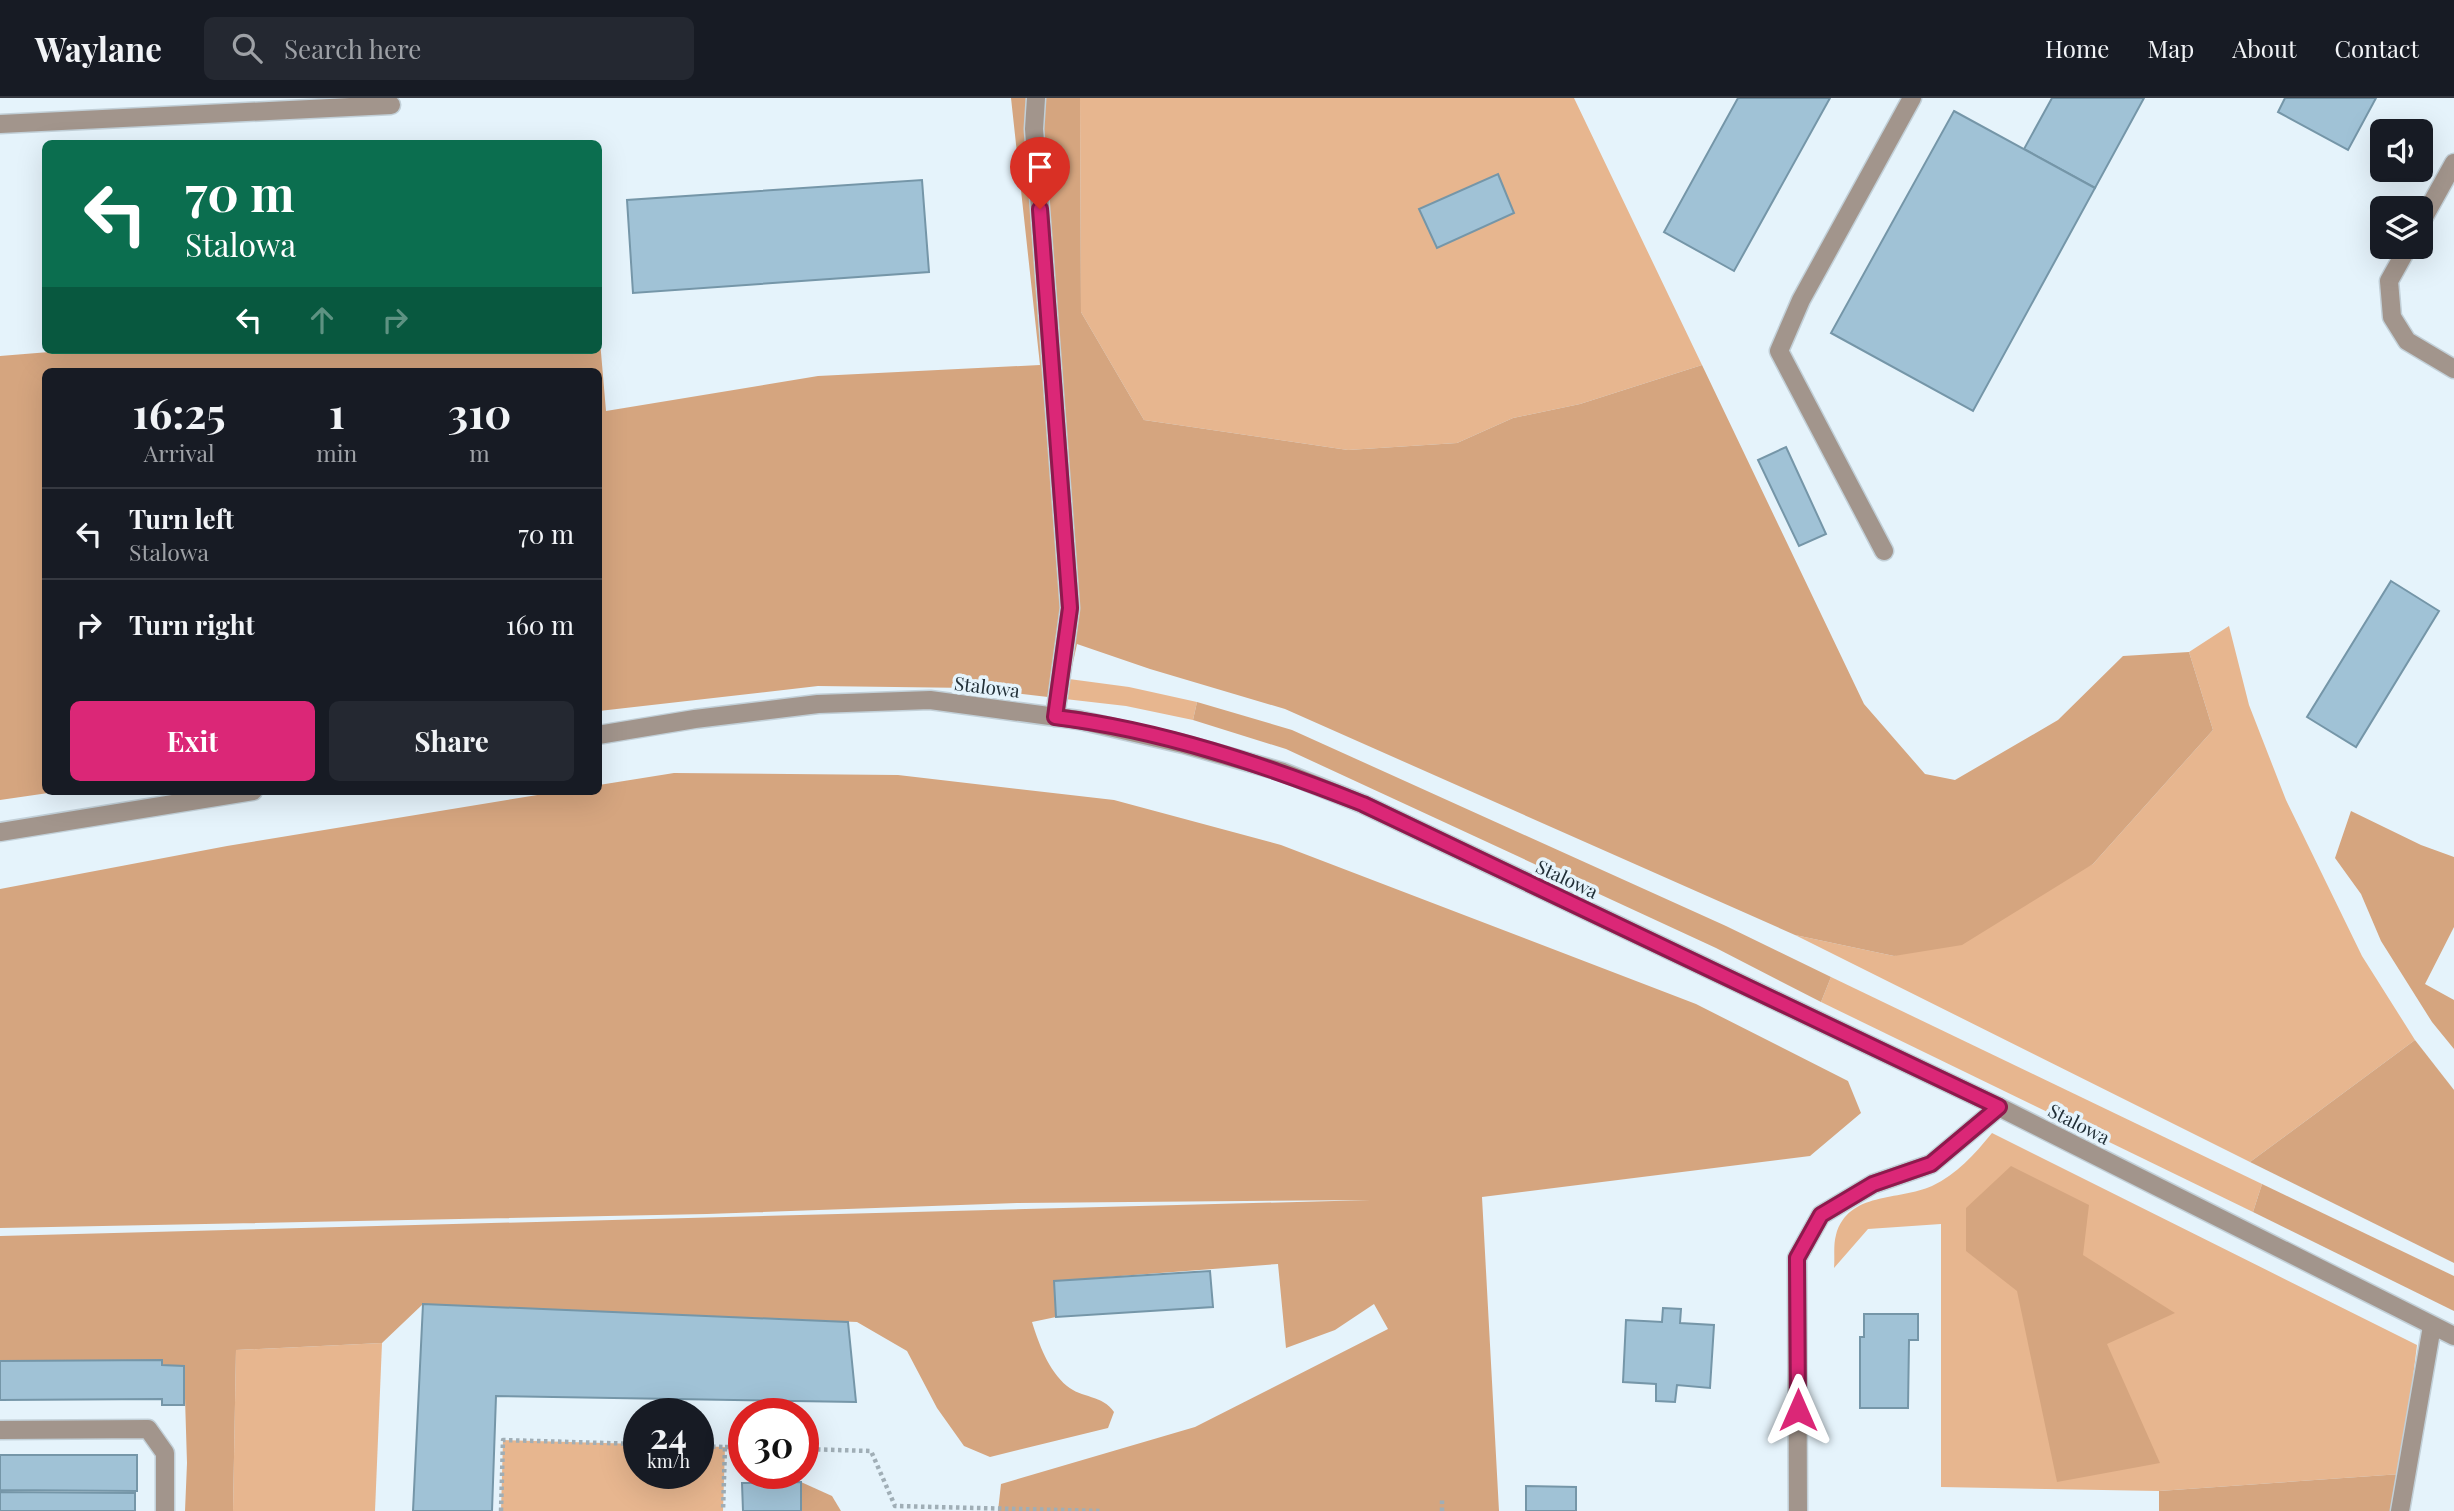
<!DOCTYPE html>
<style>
:root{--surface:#171b24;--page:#242831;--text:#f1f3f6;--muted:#9ea1a6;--line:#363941;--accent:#db2777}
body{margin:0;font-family:"Playfair Display",serif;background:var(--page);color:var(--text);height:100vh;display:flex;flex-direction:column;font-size:26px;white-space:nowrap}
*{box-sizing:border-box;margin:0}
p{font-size:23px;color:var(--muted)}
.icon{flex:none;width:38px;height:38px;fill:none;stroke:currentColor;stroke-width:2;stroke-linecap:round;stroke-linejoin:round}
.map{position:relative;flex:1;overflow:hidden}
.sheet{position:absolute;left:42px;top:270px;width:560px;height:427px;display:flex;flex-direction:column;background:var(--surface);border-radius:10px;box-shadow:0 7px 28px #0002}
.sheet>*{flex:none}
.banner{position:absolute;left:42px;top:42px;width:560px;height:214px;border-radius:10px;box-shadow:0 7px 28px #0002;background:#0b6e4f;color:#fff;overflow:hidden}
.buttons{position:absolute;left:2370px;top:21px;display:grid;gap:14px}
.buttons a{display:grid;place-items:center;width:63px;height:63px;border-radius:10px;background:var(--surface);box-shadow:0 7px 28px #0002;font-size:35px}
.speed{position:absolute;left:623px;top:1300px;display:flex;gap:14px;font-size:35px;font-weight:700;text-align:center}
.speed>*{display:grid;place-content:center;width:91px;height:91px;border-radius:50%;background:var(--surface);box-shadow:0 7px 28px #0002;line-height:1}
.speed small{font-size:18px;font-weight:400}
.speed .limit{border:10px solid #d22;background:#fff;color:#111}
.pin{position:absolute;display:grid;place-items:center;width:60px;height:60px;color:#fff;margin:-72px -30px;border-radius:50% 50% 50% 0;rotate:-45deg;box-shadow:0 0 7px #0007}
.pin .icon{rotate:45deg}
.me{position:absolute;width:77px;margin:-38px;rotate:0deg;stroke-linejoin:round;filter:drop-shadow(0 0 5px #0008)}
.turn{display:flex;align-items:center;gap:24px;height:147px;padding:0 28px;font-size:32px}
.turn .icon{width:91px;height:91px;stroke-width:2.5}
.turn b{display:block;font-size:49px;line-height:60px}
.lanes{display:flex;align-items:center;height:66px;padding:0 28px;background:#0003;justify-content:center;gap:35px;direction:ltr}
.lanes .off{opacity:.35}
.eta{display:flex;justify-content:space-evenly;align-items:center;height:119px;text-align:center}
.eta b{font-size:42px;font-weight:700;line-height:49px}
.cta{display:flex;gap:14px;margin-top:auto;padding:14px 28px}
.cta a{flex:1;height:80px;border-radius:10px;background:var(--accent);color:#fff;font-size:28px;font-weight:700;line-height:80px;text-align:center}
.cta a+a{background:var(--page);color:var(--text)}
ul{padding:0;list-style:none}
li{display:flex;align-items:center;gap:21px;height:91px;padding:0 28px;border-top:2px solid var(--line)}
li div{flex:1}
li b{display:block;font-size:26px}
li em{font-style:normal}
header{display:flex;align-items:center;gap:42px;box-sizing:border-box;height:98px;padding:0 35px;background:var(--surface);border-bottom:2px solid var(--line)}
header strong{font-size:33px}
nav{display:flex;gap:38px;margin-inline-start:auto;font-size:24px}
.search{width:490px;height:63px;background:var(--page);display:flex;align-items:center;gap:18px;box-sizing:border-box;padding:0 24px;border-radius:10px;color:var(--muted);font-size:26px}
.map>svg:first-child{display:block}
.green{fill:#e7b68f}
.forest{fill:#d5a57f}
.building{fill:#a0c2d6;stroke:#7596a8;stroke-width:2}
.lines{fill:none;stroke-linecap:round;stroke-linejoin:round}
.service-casing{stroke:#c2d0d8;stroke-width:21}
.minor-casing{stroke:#c2d0d8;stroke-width:21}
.tertiary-casing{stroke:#c2d0d8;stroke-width:21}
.path{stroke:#a0aeb6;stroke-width:4.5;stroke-dasharray:3.5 3.5;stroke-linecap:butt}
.service{stroke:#a2958c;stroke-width:18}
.minor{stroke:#a2958c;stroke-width:18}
.tertiary{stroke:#a2958c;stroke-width:18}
.route-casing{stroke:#8e194d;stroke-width:18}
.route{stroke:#db2777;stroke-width:12}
.labels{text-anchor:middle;stroke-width:7;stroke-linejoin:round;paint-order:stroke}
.street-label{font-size:19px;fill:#212f37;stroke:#e5f3fb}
</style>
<header>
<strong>Waylane</strong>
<div class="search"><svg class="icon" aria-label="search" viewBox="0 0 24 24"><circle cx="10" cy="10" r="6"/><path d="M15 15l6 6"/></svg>Search here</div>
<nav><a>Home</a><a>Map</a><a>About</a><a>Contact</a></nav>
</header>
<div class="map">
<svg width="2454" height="1413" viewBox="0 0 2454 1413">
<rect width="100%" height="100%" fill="#e5f3fb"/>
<g class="green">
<polygon points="1080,0 1574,0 1702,267 1580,306 1513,320 1457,345 1348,352 1144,322 1081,214"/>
<polygon points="2229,528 2249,607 2286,702 2362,858 2415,942 2250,1064 1795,837 1894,858 2093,766 2213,632 2189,554"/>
<polygon points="1069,581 1129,589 1197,604 1193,622 1126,608 1065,601"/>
<polygon points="1831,879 2262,1086 2253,1114 1821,904"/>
<path d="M1992 1035 2417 1247 2401 1376 2159 1393 1941 1389V1126L1868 1131 1834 1170C1835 1160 1833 1147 1836 1137 1848 1093 1899 1103 1932 1088 1957 1076 1974 1057 1992 1035Z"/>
<polygon points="382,1245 375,1413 233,1413 236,1252"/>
<polygon points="503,1342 639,1346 639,1376 698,1376 698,1348 725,1349 723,1413 501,1413"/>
</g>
<g class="forest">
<polygon points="1011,0 1080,0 1081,214 1144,322 1348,352 1457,345 1513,320 1580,306 1702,267 1864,606 1925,676 1955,682 2058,622 2123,558 2189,554 2213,632 2093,766 1962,847 1894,858 1795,837 1285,611 1150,571 1077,546 1065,601 971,590 818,588 599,613 598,273 46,273 46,693 62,693 0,702 0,258 74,252 598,252 599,231 606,313 818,278 1040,267"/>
<polygon points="1197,604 1292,632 1726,828 1831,879 1821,904 1716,850 1286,651 1193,622"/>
<path d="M674 675 898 677 1114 702 1281 747 1696 906 1848 983 1861 1015 1810 1058 1482 1099 1499 1413H998L1001 1386 1195 1329 1388 1231 1374 1206 1335 1232 1286 1250 1278 1166 1055 1183 1056 1219 1032 1224C1039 1246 1048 1272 1067 1288 1081 1300 1103 1297 1114 1314L1108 1330 990 1359 964 1348 937 1310 907 1253 857 1224 423 1206 382 1245 236 1252 233 1413H185L187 1365 184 1268 162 1267 161 1262 0 1263V1138L1371 1102 1017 1105 707 1116 0 1130V791L227 748 562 693H598L599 687Z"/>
<polygon points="2351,713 2421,747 2454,759 2454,829 2425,886 2454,902 2454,951 2432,924 2381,843 2361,796 2335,760"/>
<polygon points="2415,942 2454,992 2454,1165 2250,1064"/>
<polygon points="2011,1068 2089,1107 2083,1157 2175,1215 2107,1246 2160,1365 2057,1384 2017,1193 1966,1153 1966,1110"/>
<polygon points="2262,1086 2454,1178 2454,1213 2253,1114"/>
<polygon points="2401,1376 2395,1413 2159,1413 2159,1393"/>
<polygon points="801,1384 832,1398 841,1413 801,1413"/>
</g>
<g class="building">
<polygon points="1738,0 1830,0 1734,173 1664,134"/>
<polygon points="2052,0 2144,0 2095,90 2024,51"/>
<polygon points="2285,0 2376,0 2348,52 2278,14"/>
<polygon points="1954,13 2095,90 1973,313 1831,235"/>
<polygon points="1498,76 1514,115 1437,150 1419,111"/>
<polygon points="922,82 929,174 633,195 627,102"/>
<polygon points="1786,349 1826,436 1799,448 1758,362"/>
<polygon points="2391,483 2439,513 2356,649 2307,619"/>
<polygon points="1210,1173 1213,1209 1056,1219 1054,1183"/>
<polygon points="423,1206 848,1224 856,1304 496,1298 492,1413 413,1413"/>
<polygon points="1663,1210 1681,1211 1680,1225 1714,1227 1710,1290 1677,1287 1675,1304 1656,1303 1656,1286 1623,1284 1626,1222 1662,1224"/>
<polygon points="1864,1216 1918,1216 1918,1242 1909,1242 1908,1310 1860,1310 1860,1239 1864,1239"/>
<polygon points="162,1262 162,1267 184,1268 184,1307 162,1307 162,1301 0,1302 0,1263"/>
<polygon points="0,1357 137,1357 137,1393 0,1392"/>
<polygon points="801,1384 801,1413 743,1413 742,1385"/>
<polygon points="1526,1388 1576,1389 1576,1413 1526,1413"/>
<polygon points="0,1394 135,1395 135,1413 0,1413"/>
</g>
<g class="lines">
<g class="service-casing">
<g id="service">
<polyline points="1036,0 1034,31 1070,510 1055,619"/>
<polyline points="0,26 391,7"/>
<polyline points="2420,126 2454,65"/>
<polyline points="2408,149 2389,183 2392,219 2407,243 2454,271"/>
<polyline points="1884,453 1779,253 1801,202 1912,0"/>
<polyline points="0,1332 148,1331 165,1355 165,1413"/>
<polyline points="2400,1413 2432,1228"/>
</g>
</g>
<g class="minor-casing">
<polyline id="minor" points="1798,1413 1797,1160 1821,1117 1873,1086 1931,1066 1999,1009"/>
</g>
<g class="tertiary-casing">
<g id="tertiary">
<polyline points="598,637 695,621 818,606 930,602 1079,622 1183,646 1283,674 1363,706 1999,1009 2454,1238"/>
<polyline points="0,734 253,693"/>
</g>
</g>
<g class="path">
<polyline points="698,1348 725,1349 723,1413"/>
<polyline points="725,1349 744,1349"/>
<polyline points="803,1351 871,1353 895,1408 1102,1413"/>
<polyline points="501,1413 503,1342 639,1346"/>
<polyline points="1442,1413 1442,1401"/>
</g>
<use href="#service" class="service"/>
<use href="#minor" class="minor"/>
<use href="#tertiary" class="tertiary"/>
</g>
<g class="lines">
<g class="route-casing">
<path id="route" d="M1040 111 1070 510 1055 619C1161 632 1265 667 1363 706L1999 1009 1931 1066 1873 1086 1821 1117 1797 1160 1798 1312"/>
</g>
<use href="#route" class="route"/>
</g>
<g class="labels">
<g class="street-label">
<text transform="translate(987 589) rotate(7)" y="7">Stalowa</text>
<text transform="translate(1567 781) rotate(25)" y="7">Stalowa</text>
<text transform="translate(2079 1026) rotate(27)" y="7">Stalowa</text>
</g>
</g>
</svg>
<div class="buttons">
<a><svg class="icon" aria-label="sound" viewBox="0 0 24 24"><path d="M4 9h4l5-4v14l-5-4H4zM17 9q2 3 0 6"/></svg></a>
<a><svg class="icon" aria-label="layers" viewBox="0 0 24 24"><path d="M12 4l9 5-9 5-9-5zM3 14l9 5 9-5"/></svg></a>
</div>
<div class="speed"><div>24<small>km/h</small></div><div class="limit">30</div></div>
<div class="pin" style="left:1040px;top:111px;background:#d93025"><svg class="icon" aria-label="arrive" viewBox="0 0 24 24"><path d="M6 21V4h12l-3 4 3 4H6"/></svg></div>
<svg class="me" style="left:1798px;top:1312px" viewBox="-20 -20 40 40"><path d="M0-17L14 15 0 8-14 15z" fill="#db2777" stroke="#fff" stroke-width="4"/></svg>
<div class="banner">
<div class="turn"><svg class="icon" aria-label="left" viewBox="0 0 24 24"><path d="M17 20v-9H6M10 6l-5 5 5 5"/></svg><div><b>70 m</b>Stalowa</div></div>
<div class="lanes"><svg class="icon" aria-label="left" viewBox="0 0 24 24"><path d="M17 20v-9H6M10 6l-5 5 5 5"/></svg><svg class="icon off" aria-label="ahead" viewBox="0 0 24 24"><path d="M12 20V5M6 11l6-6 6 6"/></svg><svg class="icon off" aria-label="right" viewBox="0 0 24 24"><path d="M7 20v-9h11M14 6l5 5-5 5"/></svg></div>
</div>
<section class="sheet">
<div class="eta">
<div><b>16:25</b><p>Arrival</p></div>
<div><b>1</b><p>min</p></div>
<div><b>310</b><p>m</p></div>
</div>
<ul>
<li><svg class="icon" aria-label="left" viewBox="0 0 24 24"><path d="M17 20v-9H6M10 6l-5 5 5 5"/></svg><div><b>Turn left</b><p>Stalowa</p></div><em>70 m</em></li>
<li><svg class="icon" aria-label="right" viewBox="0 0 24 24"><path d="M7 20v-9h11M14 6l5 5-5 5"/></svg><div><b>Turn right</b></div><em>160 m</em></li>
</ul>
<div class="cta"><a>Exit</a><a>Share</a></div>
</section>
</div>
